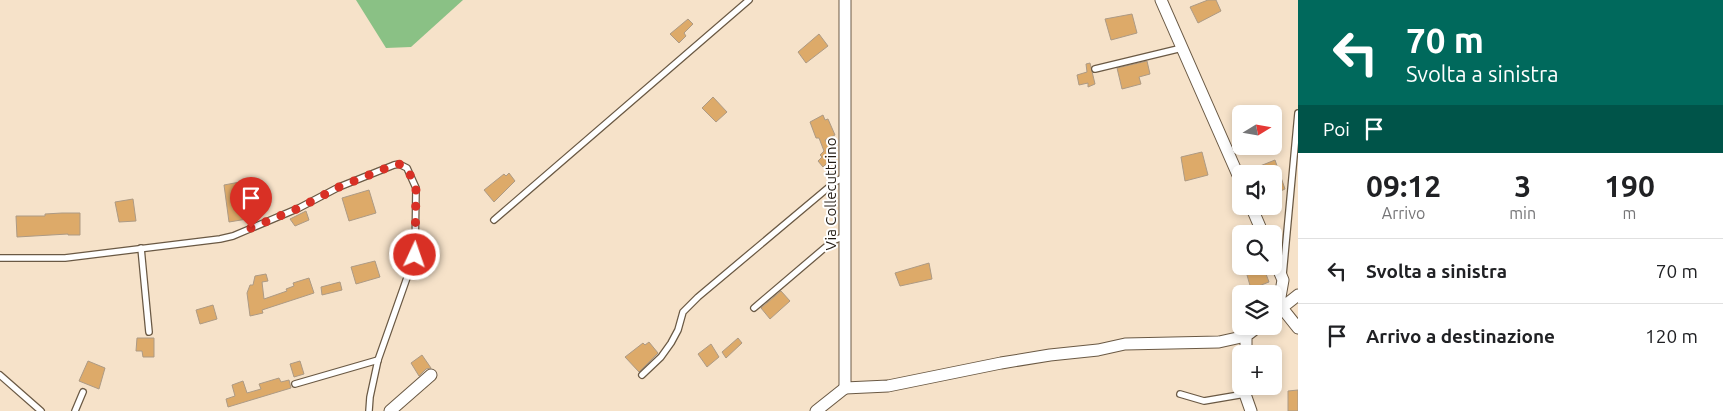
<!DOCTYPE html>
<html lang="it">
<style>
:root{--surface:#fff;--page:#f2f2f2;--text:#202124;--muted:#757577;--line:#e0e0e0}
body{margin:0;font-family:Ubuntu,sans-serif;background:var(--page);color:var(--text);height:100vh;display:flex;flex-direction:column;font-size:19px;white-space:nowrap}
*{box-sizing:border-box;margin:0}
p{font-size:16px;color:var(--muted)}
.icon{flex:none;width:28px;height:28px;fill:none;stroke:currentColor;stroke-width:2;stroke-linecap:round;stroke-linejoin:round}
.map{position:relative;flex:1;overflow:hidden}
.details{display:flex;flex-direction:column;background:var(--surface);width:425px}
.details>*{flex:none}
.banner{background:#00695c;color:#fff;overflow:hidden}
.needle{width:32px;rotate:79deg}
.tools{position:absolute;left:1232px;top:105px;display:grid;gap:10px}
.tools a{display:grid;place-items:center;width:50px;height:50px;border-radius:8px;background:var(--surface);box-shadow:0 2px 8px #0003;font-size:25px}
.pin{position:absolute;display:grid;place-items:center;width:42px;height:42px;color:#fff;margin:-51px -21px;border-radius:50% 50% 50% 0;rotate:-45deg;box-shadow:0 0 5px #0007}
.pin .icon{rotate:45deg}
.me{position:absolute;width:55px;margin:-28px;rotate:3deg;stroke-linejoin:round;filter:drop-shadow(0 0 4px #0008)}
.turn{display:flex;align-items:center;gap:18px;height:105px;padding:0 25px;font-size:22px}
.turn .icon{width:65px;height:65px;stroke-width:2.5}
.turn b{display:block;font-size:35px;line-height:42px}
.then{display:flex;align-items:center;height:48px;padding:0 25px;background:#0003;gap:10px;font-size:19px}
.eta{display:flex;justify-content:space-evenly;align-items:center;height:85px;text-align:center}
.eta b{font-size:30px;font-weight:600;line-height:35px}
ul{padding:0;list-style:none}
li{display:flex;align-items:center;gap:15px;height:65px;padding:0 25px;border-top:1px solid var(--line)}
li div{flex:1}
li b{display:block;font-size:19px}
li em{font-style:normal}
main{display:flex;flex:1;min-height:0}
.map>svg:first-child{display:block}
.forest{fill:#8ac185}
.building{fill:#ddaa69;stroke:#ad9a84}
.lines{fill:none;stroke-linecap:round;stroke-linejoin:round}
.service-casing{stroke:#6a5944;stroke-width:8}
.minor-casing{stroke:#6a5944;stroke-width:13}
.service{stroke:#fff;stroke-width:5.5}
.minor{stroke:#fff;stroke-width:11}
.route{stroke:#d93025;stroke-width:9;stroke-dasharray:0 16.2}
.labels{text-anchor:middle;stroke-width:4;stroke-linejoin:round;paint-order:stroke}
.street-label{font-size:15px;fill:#231c14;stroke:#fff}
</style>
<main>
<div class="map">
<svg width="1298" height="411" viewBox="0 0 1298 411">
<rect width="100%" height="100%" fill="#f6e2c9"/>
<polygon class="forest" points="356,0 463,0 411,47 386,48"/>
<g class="building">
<polygon points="1208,0 1216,0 1221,11 1198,23 1190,7"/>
<polygon points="1132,14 1137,33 1111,40 1105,19"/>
<polygon points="688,19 693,24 684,33 686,36 679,43 670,34"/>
<polygon points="819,34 828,46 806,63 798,52"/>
<polygon points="1147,61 1150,74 1139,77 1141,84 1122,89 1117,68"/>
<polygon points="1090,63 1095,84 1088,87 1088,83 1079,85 1077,75 1087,72 1086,64"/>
<polygon points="713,97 727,112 716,122 702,108"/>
<polygon points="823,115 825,120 828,119 835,135 825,140 835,155 823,167 818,161 822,157 820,155 824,151 819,138 816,138 810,122"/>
<polygon points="1202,152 1208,175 1185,181 1181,157"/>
<polygon points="1275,160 1285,189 1274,194 1274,174 1245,172"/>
<polygon points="509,173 515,181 494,202 484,190 504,174 506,176"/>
<polygon points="240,182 247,219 229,222 224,185"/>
<polygon points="369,190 376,213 349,221 342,198"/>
<polygon points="133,199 136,221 119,222 115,202"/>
<polygon points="306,211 309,220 295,226 290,219"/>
<polygon points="62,213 80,213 80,235 68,235 68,234 17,237 16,216 45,216 45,214"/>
<polygon points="375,261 380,277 356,284 351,267"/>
<polygon points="929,263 932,279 900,286 895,273"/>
<polygon points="1250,266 1263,266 1269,282 1251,289 1245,268"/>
<polygon points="266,274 268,281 262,282 264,299 287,291 286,289 294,286 293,283 309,278 314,293 262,310 263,313 250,316 247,293 250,285 253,285 255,276"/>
<polygon points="340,282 342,290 322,295 321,287"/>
<polygon points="781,291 790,301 770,319 761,308"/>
<polygon points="213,305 217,319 200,324 196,310"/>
<polygon points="137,338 154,338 154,357 143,357 142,351 136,351"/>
<polygon points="738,338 742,343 726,358 722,352"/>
<polygon points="649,342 658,353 639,372 625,357 643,343 645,345"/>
<polygon points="711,344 719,357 707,367 698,354"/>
<polygon points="422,355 431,368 426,369 419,376 411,363"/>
<polygon points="88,361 105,368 99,389 79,381"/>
<polygon points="300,361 304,374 294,377 290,364"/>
<polygon points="279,378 281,382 289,380 291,388 228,407 226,399 235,396 232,385 243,381 247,393 261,389 259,384"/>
<polygon points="1298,390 1298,411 1288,411 1288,391"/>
</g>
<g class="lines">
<g class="service-casing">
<g id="service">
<polyline points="1095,69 1182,48"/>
<polyline points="494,220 749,0"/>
<polyline points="141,248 149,332"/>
<polyline points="0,258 65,258 220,239 233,236 299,208 339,187 394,165 399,164 407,168 416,188 415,255 378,360 370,397 369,411"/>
<polyline points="1283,275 1298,113"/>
<polyline points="754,308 828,245 835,240 845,236"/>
<polyline points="0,375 41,411"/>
<polyline points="642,375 661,357 671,343 678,330 683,312 698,297 835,182 846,176"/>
<polyline points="295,384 378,360"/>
<polyline points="1180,394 1204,401 1245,394"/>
<polyline points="75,411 83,392"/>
</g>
</g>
<g class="minor-casing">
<g id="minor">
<polyline points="1161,0 1241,182"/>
<polyline points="1251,206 1263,234"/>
<polyline points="1274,259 1283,280 1280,297 1282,308 1298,328"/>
<polyline points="1274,314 1298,295"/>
<polyline points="1246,354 1246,336 1259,326"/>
<polyline points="1245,386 1245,394 1251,411"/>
<polyline points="845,388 888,386 1001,363 1050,355 1098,350 1125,344 1219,342 1246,336"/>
<polyline points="845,388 845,0"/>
<polyline points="390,411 431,375"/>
<polyline points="816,411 845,388"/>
</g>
</g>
<use href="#service" class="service"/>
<use href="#minor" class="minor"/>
</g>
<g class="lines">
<polyline class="route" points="251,228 299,208 339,187 394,165 399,164 407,168 416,188 415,255"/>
</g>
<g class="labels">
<g class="street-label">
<text transform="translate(831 194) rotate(-90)" y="5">Via Collecuttrino</text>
</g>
</g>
</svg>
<div class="tools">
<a><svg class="needle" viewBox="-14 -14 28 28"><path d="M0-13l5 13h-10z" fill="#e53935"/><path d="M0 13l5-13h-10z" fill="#757577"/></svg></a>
<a><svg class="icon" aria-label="sound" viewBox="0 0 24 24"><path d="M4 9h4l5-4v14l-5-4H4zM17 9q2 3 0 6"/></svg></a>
<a><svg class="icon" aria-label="search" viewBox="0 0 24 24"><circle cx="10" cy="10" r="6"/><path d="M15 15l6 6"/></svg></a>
<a><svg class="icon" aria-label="layers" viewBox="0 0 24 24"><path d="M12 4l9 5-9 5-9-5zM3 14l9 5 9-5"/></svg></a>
<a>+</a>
</div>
<div class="pin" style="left:251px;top:228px;background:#d93025"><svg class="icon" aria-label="arrive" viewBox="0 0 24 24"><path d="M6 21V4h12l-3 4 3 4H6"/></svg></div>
<svg class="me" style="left:415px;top:255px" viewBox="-20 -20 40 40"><circle r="17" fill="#d93025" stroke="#fff" stroke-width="3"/><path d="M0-11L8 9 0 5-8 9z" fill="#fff"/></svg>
</div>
<section class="details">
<div class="banner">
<div class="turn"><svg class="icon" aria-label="left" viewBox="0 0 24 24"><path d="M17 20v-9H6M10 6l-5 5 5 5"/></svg><div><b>70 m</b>Svolta a sinistra</div></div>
<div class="then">Poi<svg class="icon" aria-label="arrive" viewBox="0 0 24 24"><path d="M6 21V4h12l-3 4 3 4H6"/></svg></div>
</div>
<div class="eta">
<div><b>09:12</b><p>Arrivo</p></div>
<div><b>3</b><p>min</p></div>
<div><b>190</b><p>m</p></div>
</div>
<ul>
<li><svg class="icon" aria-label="left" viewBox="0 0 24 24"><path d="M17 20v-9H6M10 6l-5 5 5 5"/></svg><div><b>Svolta a sinistra</b></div><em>70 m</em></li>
<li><svg class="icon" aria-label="arrive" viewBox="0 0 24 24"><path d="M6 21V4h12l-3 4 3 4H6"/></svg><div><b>Arrivo a destinazione</b></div><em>120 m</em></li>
</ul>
</section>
</main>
